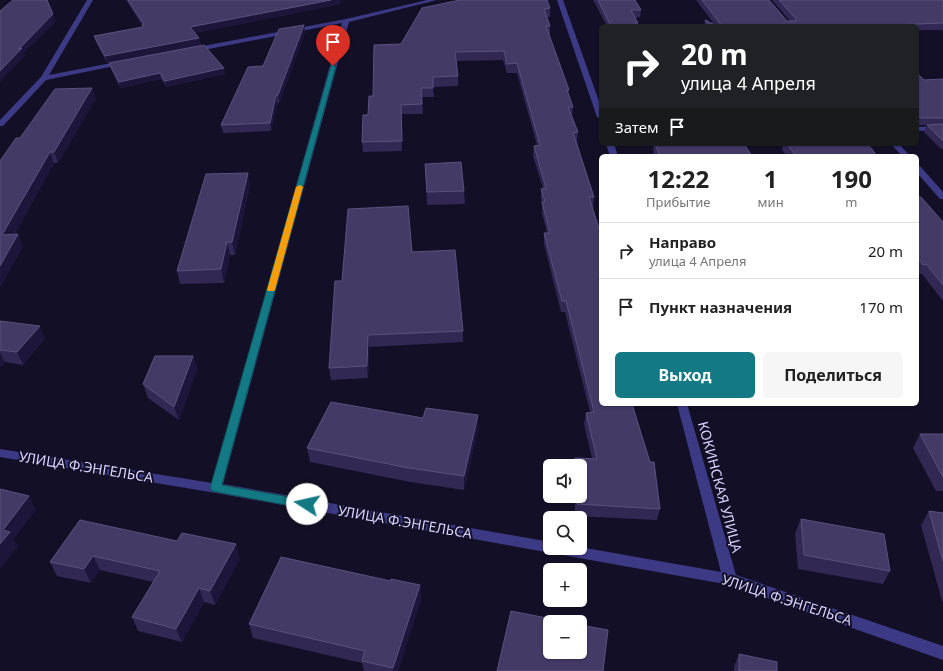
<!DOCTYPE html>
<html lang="ru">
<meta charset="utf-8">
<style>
:root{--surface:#fff;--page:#f6f6f6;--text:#222;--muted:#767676;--line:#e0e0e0;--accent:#137a85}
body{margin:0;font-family:"Noto Sans",sans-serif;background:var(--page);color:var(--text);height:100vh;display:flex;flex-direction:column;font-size:15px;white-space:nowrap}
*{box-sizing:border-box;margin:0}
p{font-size:13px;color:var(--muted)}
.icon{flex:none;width:22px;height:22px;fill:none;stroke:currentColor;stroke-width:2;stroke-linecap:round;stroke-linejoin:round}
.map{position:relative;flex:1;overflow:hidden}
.panel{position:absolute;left:599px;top:154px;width:320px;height:252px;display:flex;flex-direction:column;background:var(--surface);border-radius:6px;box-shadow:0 1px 3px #0004}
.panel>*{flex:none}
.top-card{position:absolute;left:599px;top:24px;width:320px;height:122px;border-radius:6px;box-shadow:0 1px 3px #0004;background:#202124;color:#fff;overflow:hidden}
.tools{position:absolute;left:543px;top:459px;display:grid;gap:8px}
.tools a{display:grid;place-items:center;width:44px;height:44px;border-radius:6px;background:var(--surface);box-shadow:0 1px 3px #0004;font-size:20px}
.pin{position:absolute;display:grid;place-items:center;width:34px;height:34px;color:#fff;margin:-41px -17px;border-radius:50% 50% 50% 0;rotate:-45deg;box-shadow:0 0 4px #0007}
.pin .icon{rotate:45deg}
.me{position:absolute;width:44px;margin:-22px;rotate:280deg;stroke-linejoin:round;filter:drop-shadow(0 0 3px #0008)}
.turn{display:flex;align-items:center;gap:14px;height:84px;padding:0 16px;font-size:18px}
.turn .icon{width:52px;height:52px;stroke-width:2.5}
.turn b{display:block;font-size:28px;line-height:34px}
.then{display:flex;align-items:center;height:38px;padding:0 16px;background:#0003;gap:8px;font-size:15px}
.eta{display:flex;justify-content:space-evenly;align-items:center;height:68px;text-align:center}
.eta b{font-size:24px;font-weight:700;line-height:28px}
.cta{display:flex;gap:8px;margin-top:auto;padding:8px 16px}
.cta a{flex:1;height:46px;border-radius:6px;background:var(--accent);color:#fff;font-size:16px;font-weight:700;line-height:46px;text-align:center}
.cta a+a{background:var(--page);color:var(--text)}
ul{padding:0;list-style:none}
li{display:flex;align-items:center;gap:12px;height:56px;padding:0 16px;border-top:1px solid var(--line)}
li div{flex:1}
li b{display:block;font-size:15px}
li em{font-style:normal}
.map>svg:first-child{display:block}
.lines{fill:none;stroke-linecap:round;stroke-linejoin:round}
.street{fill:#3d3a85;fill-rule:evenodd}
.wall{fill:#312854}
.shaded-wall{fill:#1d163a}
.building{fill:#433a66;stroke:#5a527e}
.route{fill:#137a85;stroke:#0c4f56}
.slow{fill:#f59e0b}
.labels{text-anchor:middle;stroke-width:4;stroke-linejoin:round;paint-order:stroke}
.near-street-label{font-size:14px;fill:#d9d4ff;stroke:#130f26}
</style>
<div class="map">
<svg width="943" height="671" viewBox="0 0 943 671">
<rect width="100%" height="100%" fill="#130f26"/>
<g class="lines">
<g class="street">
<polygon points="87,0 93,0 49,75 122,61 125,63 124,64 46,80 3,126 0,126 0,120 41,77"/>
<polygon points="427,0 437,0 349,22 223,484 550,542 550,548 580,547 721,572 677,404 687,404 736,575 943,646 943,660 730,585 216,493 0,457 0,449 212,483 342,23 193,52 190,50 193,48 346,19"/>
<polygon points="557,0 563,0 601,107 601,119 597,117"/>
<polygon points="943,126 943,130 917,131 917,127"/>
<polygon points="606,144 614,144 618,156 610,156"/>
<polygon points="891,144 899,144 910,156 902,156"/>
<polygon points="917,166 920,166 943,192 943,199 940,199 917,173"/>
</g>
</g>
<g class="wall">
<polygon points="126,0 341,0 341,4 195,33 199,38 201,45 107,63 96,42 94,36 142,27 142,25"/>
<polygon points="593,0 635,0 641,10 640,17 635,18 638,23 637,26 607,26"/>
<polygon points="696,0 769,0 787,21 790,21 772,0 943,0 943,31 942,30 917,30 917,26 704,26 705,20 715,25"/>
<polygon points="422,8 550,8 550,17 547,17 550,26 550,34 549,34 569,90 568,95 573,107 572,116 578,132 577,142 594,197 593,208 592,208 601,404 660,509 657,520 575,516 575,496 580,496 580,466 574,466 575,458 592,458 584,424 586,413 590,412 565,312 561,312 544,244 544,233 547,233 542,213 542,205 541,199 541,189 543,188 533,156 534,146 537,145 517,73 507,73 503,60 456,61 458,76 458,86 433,87 434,97 422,97 423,114 401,114 402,151 363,152 362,142 373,96 401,44"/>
<polygon points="304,25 305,32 279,103 277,103 271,131 223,133 221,125 263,66"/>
<polygon points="109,63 225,74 167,87 161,79 120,88 111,69"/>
<polygon points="917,73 924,80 943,79 943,149 941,149 924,132 927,125 917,125"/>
<polygon points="96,98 58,163 54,163 14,235 18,234 23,246 0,287 0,161 20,138"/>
<polygon points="654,144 744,144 752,156 655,156 653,152"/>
<polygon points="783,144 868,144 877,156 787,156 782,150"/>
<polygon points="425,164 464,191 465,204 427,205"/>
<polygon points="250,185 235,255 230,255 224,283 180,284 177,271"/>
<polygon points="917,195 943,222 943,301 922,274 919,274 917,272"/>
<polygon points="412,252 463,331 463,342 369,347 368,378 331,380 329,368 342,281"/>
<polygon points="0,321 45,338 23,365 5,362 0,367"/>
<polygon points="193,356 197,369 179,420 148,398 143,384"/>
<polygon points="478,429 464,490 410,482 310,462 307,448"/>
<polygon points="920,434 943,434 943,491 936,491 913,448"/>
<polygon points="929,511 943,513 943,602 942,601 921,525"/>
<polygon points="801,519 890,571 883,584 798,569 795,533"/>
<polygon points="80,520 240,558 215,605 204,602 182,642 138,631 132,617 153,582 100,570 91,583 57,576 50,562"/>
<polygon points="391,581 420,585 421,599 398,671 364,671 362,663 253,638 249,624"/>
<polygon points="739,654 777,671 734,671 734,667"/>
</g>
<g class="shaded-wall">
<polygon points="331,0 341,0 341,4 191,34 190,27"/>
<polygon points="53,14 56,21 24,53 25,56 0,82 0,71 19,49"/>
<polygon points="304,25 305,32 279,103 278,95"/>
<polygon points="199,38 201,45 107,63 105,56"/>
<polygon points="224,68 225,74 167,87 165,81"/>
<polygon points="160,73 161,79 120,88 119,82"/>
<polygon points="92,88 96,98 58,163 54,152"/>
<polygon points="276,95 277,103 271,131 270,123"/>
<polygon points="50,152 54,163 7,247 2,235"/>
<polygon points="248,173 250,185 235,255 232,242"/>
<polygon points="18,234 23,246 0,287 0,266"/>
<polygon points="227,242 230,255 224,283 221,269"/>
<polygon points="40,326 45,338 23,365 17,352"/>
<polygon points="368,335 369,347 368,378 367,366"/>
<polygon points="0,353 5,362 0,367"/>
<polygon points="193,356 197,369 179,420 174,407"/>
<polygon points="478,415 478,429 464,490 464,476"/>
<polygon points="29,496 36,510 14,539 18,546 0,569 0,544 3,530"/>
<polygon points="236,544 240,558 215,605 210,591"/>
<polygon points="93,556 100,570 91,583 84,569"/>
<polygon points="420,585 421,599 398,671 393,671 393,668"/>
<polygon points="199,588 204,602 182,642 176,629"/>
</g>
<g class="building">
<polygon points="13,0 47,0 53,14 19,49 22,48 0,71 0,11"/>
<polygon points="128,0 331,0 190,27 199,38 105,56 94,36 143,27 142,25 144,24"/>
<polygon points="460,0 547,0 550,8 544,9 550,26 546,26 569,90 567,90 573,107 568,107 578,132 573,133 594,197 589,197 601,235 601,404 632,404 650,462 654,462 660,509 577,504 576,496 580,496 580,466 576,466 575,458 597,459 586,413 594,412 566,301 562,301 544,233 550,233 542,202 545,202 541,189 546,188 534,146 540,145 517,63 507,64 504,51 455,52 458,76 433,77 433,88 421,88 422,104 401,105 402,141 362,142 363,115 368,115 369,96 373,96 374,45 401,44 422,8"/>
<polygon points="598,0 635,0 641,10 631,10 638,23 635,23 637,26 611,26"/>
<polygon points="702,0 769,0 787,21 796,21 796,19 779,0 943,0 943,23 865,26 722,26"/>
<polygon points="705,20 717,26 709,26"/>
<polygon points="304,25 278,95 276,95 270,123 221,125 248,67 263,66 279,29"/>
<polygon points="204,45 224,68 165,81 160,73 119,82 109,63"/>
<polygon points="917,73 924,80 943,79 943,118 920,118 917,115"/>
<polygon points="92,88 54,152 50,152 2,235 18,234 0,266 0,161 16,138 20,138 55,89"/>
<polygon points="943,124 943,141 927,125"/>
<polygon points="655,144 744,144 752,156 660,156"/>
<polygon points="787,144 868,144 877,156 796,156"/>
<polygon points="461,162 464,191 427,192 425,164"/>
<polygon points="248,173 232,242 227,242 221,269 177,271 206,174"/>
<polygon points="917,195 918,197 921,197 943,222 943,285 926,264 923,265 917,257"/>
<polygon points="408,206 412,252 455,250 463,331 368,335 367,366 329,368 335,281 342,281 348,209"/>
<polygon points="0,321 40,326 17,352 0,350"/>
<polygon points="155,356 193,356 174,407 143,384"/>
<polygon points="331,402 423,418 426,408 478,415 464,476 409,468 307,448"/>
<polygon points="920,434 943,434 943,477"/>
<polygon points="0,489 29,496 3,530 10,532 0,544"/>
<polygon points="929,511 943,513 943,561"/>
<polygon points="801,519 884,534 890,571 804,555"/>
<polygon points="80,520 177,541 182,533 236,544 210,591 199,588 176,629 132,617 160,571 93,556 84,569 50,562"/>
<polygon points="281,557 391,581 391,579 420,585 393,668 362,661 365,651 249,624"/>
<polygon points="511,611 567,622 550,622 550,652 580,652 580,625 608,630 603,671 497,671"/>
<polygon points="739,654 777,662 777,671 739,671"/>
</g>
<polygon class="route" points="331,65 336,66 222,485 307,500 311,501 313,504 311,507 307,509 216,492 212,491 210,488"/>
<polygon class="slow" points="300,185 303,187 275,290 274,291 268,291 267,290 296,187"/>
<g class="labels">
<g class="near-street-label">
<text transform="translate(86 467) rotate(9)" y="5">УЛИЦА Ф.ЭНГЕЛЬСА</text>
<text transform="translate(720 487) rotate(75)" y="5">КОКИНСКАЯ УЛИЦА</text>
<text transform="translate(405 522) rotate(10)" y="5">УЛИЦА Ф.ЭНГЕЛЬСА</text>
<text transform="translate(787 600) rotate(18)" y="5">УЛИЦА Ф.ЭНГЕЛЬСА</text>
</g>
</g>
</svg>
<div class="tools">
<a><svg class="icon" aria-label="sound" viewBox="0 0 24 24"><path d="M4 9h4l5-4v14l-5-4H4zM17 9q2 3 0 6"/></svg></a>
<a><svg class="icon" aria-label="search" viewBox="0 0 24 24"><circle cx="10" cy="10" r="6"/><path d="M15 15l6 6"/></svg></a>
<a>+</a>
<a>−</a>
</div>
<div class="pin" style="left:333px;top:66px;background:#d93025"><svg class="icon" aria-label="arrive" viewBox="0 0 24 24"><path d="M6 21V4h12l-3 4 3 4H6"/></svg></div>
<svg class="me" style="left:307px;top:504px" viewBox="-20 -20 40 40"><circle r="19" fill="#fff"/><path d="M0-13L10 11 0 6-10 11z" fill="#137a85"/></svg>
<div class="top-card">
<div class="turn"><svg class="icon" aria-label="right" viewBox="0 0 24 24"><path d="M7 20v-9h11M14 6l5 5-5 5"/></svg><div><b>20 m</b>улица 4 Апреля</div></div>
<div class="then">Затем<svg class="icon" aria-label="arrive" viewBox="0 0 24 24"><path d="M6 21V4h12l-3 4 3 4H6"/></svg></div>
</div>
<section class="panel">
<div class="eta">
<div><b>12:22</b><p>Прибытие</p></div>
<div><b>1</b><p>мин</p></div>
<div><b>190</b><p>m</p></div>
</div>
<ul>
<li><svg class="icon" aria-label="right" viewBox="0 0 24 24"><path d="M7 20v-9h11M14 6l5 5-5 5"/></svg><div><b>Направо</b><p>улица 4 Апреля</p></div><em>20 m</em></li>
<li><svg class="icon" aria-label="arrive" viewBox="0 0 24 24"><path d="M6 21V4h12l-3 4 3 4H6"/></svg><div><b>Пункт назначения</b></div><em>170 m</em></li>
</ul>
<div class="cta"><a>Выход</a><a>Поделиться</a></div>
</section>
</div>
